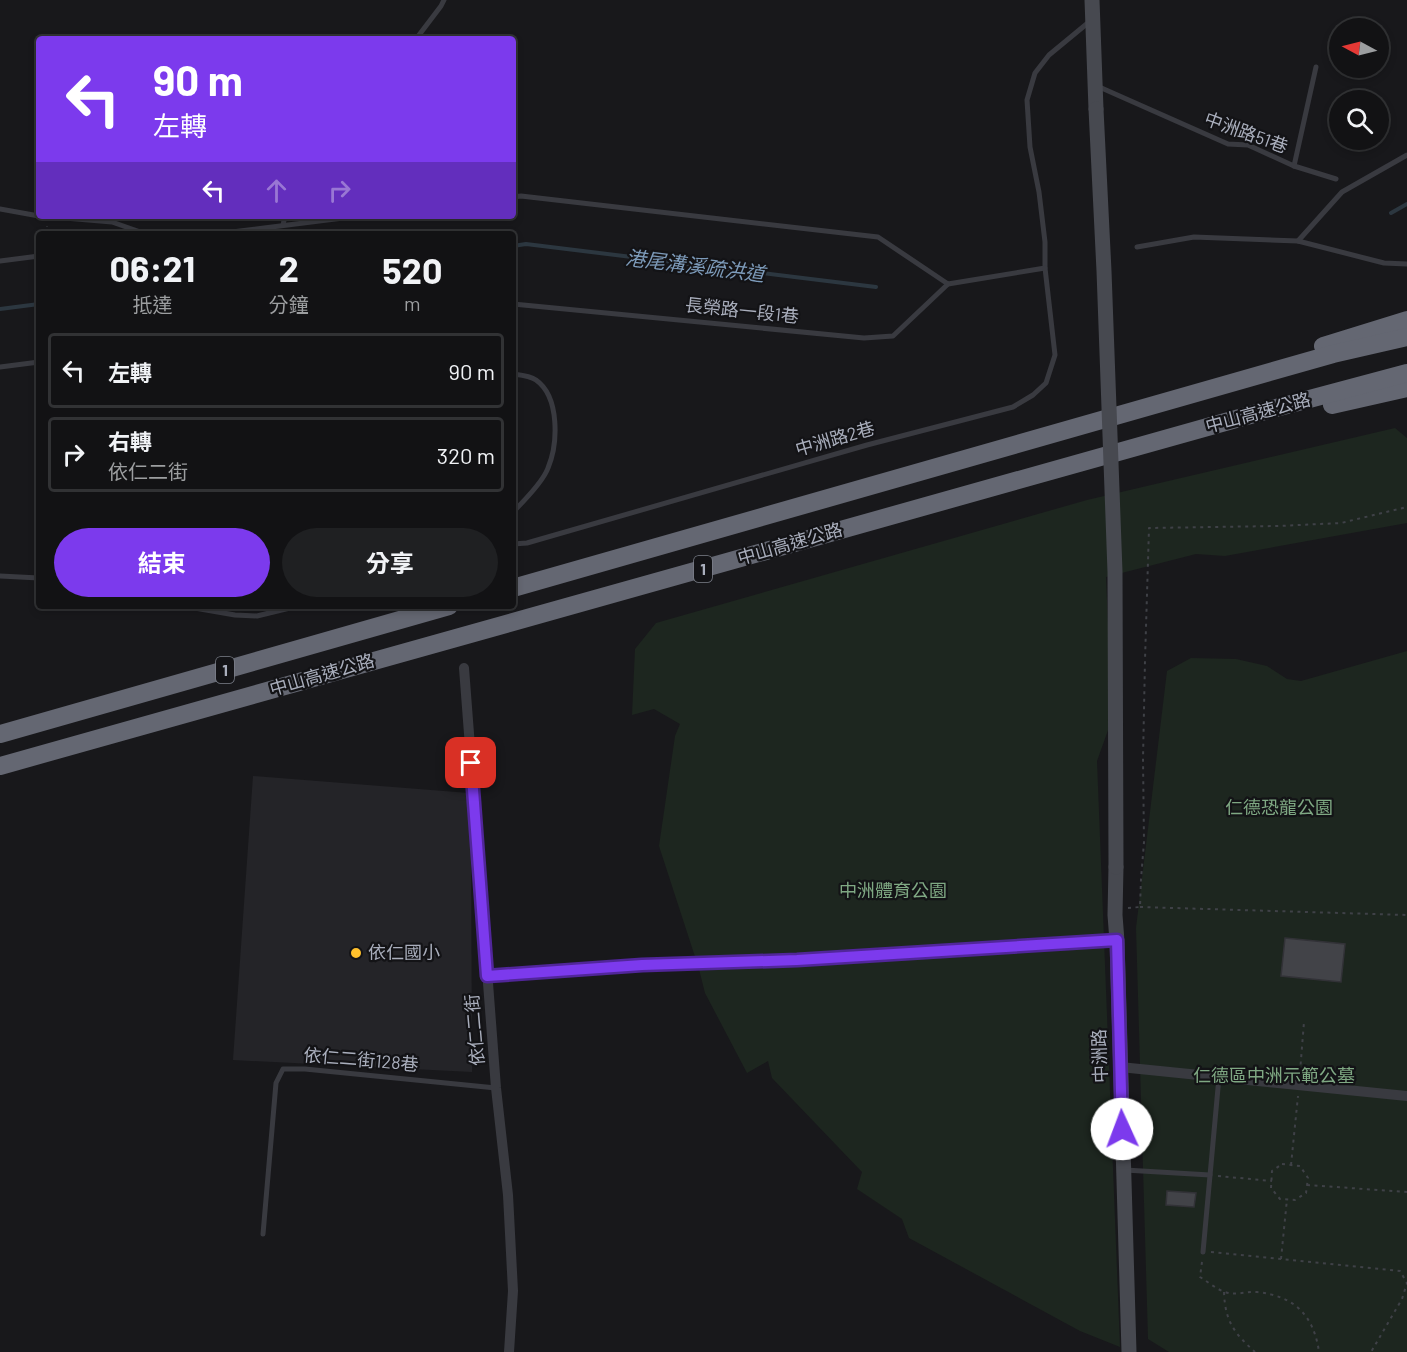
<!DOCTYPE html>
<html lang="zh-TW">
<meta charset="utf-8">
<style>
:root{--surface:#121214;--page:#1f2022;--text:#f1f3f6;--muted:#9c9ea0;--line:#313234;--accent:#7c3aed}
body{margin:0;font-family:Barlow,"Noto Sans TC",sans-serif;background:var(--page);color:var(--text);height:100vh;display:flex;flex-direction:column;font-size:22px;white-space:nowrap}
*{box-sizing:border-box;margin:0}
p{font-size:20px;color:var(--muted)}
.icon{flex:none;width:33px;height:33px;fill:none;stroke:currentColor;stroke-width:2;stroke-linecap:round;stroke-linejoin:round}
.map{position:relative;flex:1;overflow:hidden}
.sheet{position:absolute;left:36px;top:231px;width:480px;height:378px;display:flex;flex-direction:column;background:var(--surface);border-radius:6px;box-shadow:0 3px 9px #0003,0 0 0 2px var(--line)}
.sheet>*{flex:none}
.guide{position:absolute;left:36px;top:36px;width:480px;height:183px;border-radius:6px;box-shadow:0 3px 9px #0003,0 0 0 2px var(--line);background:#7c3aed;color:#fff;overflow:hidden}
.needle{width:39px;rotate:277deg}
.tools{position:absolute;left:1329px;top:18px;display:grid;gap:12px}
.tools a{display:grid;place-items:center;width:60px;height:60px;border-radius:50%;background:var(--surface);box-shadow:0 3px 9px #0003,0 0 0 2px var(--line);font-size:30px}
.pin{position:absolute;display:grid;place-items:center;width:51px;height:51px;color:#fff;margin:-26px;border-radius:12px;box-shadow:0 3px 9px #0006}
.me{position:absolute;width:66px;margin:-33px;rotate:358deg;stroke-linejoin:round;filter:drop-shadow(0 0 4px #0008)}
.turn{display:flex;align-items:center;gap:21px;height:126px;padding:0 18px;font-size:27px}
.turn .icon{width:78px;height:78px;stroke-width:2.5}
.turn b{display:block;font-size:42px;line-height:51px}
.lanes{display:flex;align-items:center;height:57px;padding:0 18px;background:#0003;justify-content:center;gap:30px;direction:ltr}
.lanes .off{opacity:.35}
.eta{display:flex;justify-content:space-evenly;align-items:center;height:102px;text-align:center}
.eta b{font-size:36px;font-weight:700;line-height:42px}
.action{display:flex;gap:12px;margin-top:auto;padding:12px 18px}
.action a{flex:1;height:69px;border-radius:36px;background:var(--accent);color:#fff;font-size:24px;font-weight:700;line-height:69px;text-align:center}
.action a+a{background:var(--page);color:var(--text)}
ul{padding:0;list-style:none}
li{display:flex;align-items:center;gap:18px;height:75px;margin:0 12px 9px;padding:0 6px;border:3px solid var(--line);border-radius:6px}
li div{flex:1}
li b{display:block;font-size:22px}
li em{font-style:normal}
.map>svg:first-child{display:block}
.built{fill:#242428}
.green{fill:#1d261f}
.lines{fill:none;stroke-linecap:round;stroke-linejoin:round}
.stream{stroke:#2c3740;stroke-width:4}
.building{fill:#424348;stroke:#323237;stroke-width:1.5}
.path{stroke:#3f4147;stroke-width:2;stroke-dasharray:3 4.5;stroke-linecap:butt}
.lane{stroke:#393a40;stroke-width:5}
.street{stroke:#393a40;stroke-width:10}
.secondary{stroke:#474950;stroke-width:15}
.highway{stroke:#646772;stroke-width:18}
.secondary-bridge{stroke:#474950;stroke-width:15}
.route-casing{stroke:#51269a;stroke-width:15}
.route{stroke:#7c3aed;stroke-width:10}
.poi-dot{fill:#ffc02c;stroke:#131316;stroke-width:2}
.labels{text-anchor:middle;stroke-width:4.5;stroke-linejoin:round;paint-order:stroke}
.shield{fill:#131316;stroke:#7c808a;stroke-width:1.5}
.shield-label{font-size:16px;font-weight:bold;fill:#a9aebc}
.street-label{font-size:18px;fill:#a9aebc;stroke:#131316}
.park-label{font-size:18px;fill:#7fa883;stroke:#131316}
.poi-label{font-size:18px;fill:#a9aebc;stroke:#131316;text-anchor:start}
.water-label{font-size:20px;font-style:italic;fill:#7d9bba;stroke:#131316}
</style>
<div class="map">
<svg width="1407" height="1352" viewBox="0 0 1407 1352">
<rect width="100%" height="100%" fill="#18181b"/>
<polygon class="built" points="253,776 469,793 471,847 472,1072 233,1060"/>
<g class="green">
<polygon points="1395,428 1407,438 1407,523 1225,556 1196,554 1106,577 1112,719 1097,761 1120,1347 1080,1331 909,1238 902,1219 857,1189 862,1172 772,1078 768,1061 747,1073 705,993 699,969 659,846 675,736 680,724 654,709 632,715 635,649 656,623 1087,500"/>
<polygon points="1407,651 1407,1352 1169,1352 1148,1339 1136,928 1167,671 1191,658 1236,659 1267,666 1287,679 1301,681"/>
</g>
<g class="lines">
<g class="stream">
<polyline points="1391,213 1407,204"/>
<polyline points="513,246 526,244 876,287"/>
<polyline points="0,309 39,304"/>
</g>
</g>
<g class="building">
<polygon points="1285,938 1345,944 1341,982 1281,976"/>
<polygon points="1167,1191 1196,1193 1194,1207 1166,1205"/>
</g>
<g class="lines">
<g class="path">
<polyline points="47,234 47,226"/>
<polyline points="1140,907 1407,915"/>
<polyline points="1128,908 1140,907 1141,879 1144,842 1143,759 1145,660 1149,528 1278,526 1341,523 1407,507"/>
<polyline points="1300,1072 1304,1022"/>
<polygon points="1282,1164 1300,1166 1308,1178 1306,1193 1295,1200 1280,1199 1271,1188 1272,1171"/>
<polyline points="1291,1165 1298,1096"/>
<polyline points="1218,1176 1272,1181"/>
<polyline points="1307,1185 1407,1192"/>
<polyline points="1211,1252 1400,1271 1407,1283 1402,1299 1371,1352"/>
<polyline points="1281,1259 1287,1199"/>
<path d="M1202 1262 1200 1277C1208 1282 1216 1289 1225 1292 1236 1296 1246 1291 1257 1292 1295 1296 1314 1316 1319 1352"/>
<path d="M1224 1292C1225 1321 1234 1333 1255 1352"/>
</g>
<g class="lane">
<polyline points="416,39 441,6 444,0"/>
<polyline points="1097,86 1228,144 1248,145 1294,166 1316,67"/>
<polyline points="1294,166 1336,179"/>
<polyline points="513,197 521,196 878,237 948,284 1045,268 1045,242 1039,192 1030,147 1027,100 1035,73 1049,55 1089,22"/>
<polyline points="0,209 39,216"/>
<polyline points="41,216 112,222 146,234"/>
<polyline points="283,225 285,216"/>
<polyline points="216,234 359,216"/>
<polyline points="1298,241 1342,192 1407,155"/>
<polyline points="1137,247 1194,237 1298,241 1384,263 1407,264"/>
<polyline points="0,261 39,256"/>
<polyline points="513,304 864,338 893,336 948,284"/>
<polyline points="0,367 39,362"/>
<path d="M513 374C520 375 530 376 536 380 560 397 558 444 548 468 543 482 524 501 513 512"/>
<polyline points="513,544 527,543 867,445 1013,407 1033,395 1046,383 1055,355 1045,268"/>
<polyline points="0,576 39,578"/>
<polyline points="183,606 235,615 257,616 298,606"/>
<polyline points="487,976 642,965 797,960 1114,941"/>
<polyline points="1125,1170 1210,1175"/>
<polyline points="263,1234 276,1083 283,1069 305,1069 496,1088"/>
<polyline points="1203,1252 1219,1077"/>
</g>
<g class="street">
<polyline points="464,668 496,1088 508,1195 513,1291 509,1352"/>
<polyline points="1120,1067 1407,1096"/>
</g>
<g class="secondary">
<polyline points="1092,0 1096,109"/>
<polyline points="1116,867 1115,915 1117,941 1129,1352"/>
</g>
<g class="highway">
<polyline points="1323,346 1407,320"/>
<polyline points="1332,405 1407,388"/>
<polyline points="513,588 1333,354 1407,337"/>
<polyline points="0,734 449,606"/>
<polyline points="0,766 1268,410 1407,373"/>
</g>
<polyline class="secondary-bridge" points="1096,109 1104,271 1115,572 1116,867"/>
</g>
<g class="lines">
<g class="route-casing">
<polyline id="route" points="471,763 487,976 642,965 797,960 1117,940 1122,1129"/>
</g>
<use href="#route" class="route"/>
</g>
<circle class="poi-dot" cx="356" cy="953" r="6"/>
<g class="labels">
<g class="shield">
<rect x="694" y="556" width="18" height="26" rx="4.5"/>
<rect x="216" y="657" width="18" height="26" rx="4.5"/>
</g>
<g class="shield-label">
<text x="703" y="575">1</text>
<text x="225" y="676">1</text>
</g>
<g class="street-label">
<text transform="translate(1246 133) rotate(20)" y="6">中洲路51巷</text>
<text transform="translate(742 311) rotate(6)" y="6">長榮路一段1巷</text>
<text transform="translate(1258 413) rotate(-15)" y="6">中山高速公路</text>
<text transform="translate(835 439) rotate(-16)" y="6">中洲路2巷</text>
<text transform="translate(790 544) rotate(-16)" y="6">中山高速公路</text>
<text transform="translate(322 675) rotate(-16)" y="6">中山高速公路</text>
<text transform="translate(475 1030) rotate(-95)" y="6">依仁二街</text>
<text transform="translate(1100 1056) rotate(-92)" y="6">中洲路</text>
<text transform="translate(361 1060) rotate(5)" y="6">依仁二街128巷</text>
</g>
<g class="park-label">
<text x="1279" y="814">仁德恐龍公園</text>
<text x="893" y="897">中洲體育公園</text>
<text x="1274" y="1082">仁德區中洲示範公墓</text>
</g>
<g class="poi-label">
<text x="368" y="959">依仁國小</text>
</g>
<g class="water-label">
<text transform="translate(695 266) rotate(7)" y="7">港尾溝溪疏洪道</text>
</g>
</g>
</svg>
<div class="tools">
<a><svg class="needle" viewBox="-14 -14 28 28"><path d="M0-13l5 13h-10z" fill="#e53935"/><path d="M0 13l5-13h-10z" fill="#9c9ea0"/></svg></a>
<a><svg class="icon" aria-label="search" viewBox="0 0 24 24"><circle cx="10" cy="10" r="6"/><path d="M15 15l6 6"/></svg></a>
</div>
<div class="pin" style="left:471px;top:763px;background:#d93025"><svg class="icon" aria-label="arrive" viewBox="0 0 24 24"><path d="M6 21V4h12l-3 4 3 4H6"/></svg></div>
<svg class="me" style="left:1122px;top:1129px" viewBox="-20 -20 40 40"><circle r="19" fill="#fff"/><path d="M0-13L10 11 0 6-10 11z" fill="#7c3aed"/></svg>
<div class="guide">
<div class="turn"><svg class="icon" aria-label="left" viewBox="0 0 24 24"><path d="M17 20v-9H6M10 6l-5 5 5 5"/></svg><div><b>90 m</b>左轉</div></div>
<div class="lanes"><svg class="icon" aria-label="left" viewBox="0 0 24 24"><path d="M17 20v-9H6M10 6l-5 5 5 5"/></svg><svg class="icon off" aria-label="ahead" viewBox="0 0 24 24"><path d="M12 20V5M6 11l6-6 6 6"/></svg><svg class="icon off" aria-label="right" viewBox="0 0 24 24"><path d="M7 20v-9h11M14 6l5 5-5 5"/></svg></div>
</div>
<section class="sheet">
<div class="eta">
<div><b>06:21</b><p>抵達</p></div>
<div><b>2</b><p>分鐘</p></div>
<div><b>520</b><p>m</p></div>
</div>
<ul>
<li><svg class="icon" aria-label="left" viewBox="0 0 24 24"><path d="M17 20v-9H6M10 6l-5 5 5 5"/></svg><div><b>左轉</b></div><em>90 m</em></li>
<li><svg class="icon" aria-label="right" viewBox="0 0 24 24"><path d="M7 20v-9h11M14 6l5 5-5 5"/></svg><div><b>右轉</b><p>依仁二街</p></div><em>320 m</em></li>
</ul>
<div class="action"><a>結束</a><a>分享</a></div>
</section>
</div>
